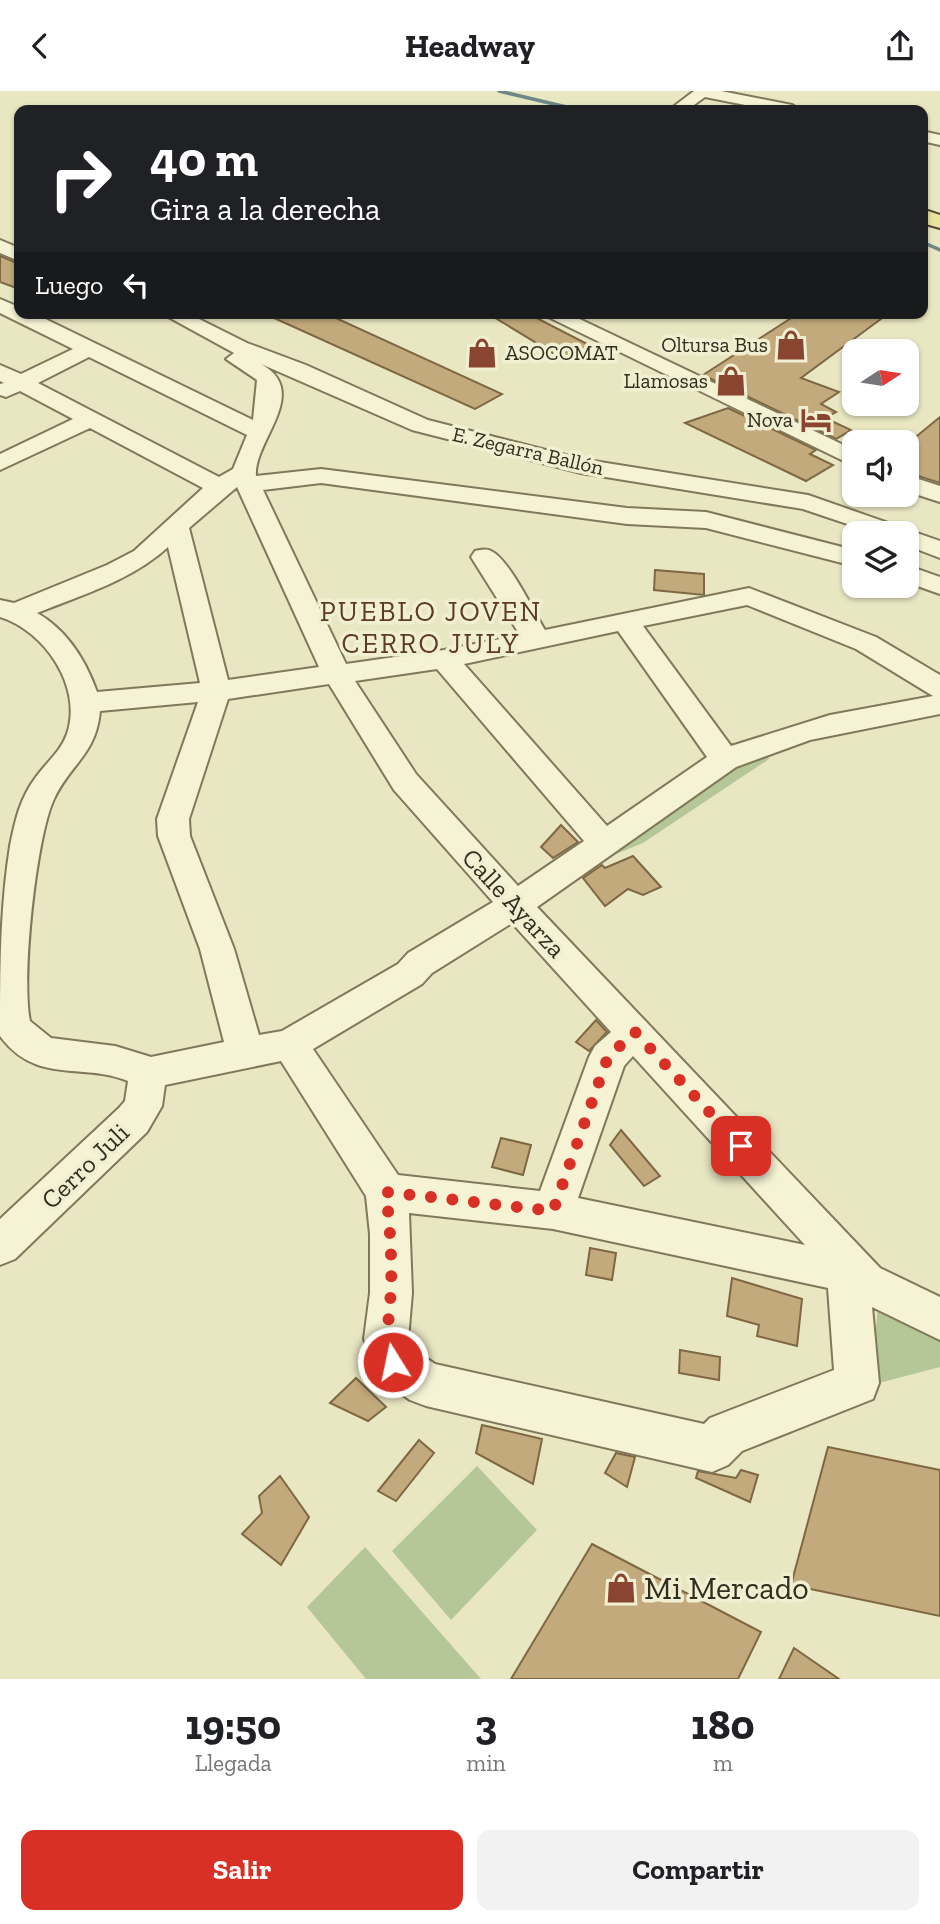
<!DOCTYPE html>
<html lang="es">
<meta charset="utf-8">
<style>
:root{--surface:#fff;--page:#f2f2f2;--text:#202124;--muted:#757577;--accent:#d93025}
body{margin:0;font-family:"Zilla Slab",serif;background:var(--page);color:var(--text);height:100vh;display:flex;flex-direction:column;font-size:26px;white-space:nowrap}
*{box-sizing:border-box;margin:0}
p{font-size:23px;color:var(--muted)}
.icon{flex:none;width:38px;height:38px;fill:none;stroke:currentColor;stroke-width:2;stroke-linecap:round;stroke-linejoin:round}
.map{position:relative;height:1588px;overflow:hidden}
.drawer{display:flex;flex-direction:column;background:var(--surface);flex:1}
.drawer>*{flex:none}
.top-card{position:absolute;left:14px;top:14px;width:914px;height:214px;border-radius:14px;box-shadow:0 2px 5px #0004;background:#202124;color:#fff;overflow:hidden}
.needle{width:46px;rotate:78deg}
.buttons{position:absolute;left:842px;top:248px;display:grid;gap:14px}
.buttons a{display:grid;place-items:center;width:77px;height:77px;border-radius:14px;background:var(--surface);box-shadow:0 2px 5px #0004;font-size:35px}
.pin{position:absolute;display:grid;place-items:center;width:60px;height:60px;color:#fff;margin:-30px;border-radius:14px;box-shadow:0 4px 10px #0006}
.me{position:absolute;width:77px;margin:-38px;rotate:350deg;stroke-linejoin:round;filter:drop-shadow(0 0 5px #0008)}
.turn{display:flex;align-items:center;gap:24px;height:147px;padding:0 21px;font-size:32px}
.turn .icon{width:91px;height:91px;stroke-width:2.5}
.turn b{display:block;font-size:49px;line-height:60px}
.then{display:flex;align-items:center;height:66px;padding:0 21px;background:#0003;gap:14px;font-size:26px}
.eta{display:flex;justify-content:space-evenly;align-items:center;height:119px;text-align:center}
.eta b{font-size:42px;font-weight:700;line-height:49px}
.action{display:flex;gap:14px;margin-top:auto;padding:14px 21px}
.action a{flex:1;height:80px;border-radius:14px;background:var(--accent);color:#fff;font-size:28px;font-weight:700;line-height:80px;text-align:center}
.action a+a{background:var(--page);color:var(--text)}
header{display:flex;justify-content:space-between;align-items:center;height:91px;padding:0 21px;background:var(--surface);font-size:32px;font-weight:700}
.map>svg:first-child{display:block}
.green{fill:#b5c697}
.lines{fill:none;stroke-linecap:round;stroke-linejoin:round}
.stream{stroke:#6c8988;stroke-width:3.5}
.building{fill:#c3aa7c;stroke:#7e6843;stroke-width:2}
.minor-casing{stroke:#81785b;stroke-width:4}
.major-casing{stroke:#4f452f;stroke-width:4}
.minor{fill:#f5f3d4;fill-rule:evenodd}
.major{fill:#e9e39d;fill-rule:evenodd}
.route{stroke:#d93025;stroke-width:12;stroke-dasharray:0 21.6}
.labels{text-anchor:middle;stroke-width:7;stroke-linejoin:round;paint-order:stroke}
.far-poi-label{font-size:21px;fill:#322d1e;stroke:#f1efd1;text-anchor:end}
.far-street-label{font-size:21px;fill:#322d1e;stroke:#f1efd1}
.street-label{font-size:26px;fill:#322d1e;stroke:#f1efd1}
.neighbourhood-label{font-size:28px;letter-spacing:2px;fill:#5b3b22;stroke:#f1efd1}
.near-poi-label{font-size:32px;fill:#322d1e;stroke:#f1efd1;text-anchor:start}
</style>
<header><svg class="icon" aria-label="back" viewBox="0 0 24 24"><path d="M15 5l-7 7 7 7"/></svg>Headway<svg class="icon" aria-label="share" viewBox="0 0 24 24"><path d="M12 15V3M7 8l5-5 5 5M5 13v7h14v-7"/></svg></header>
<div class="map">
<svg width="940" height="1588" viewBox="0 0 940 1588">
<rect width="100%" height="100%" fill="#e9e6c2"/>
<g class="green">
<polygon points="765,659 769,668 643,752 594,772 638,739"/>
<polygon points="878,1214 940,1243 940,1276 871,1294"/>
<polygon points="477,1375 537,1439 451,1529 392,1460"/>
<polygon points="365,1456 481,1588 366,1588 307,1516"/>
</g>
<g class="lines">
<g class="stream">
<polyline points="499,0 579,19"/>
<polyline points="922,151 940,159"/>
</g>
</g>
<g class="building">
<polygon points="0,165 19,173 19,198 0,191"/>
<polygon points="263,222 325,222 502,303 475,318"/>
<polygon points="487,222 527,222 591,255 563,268"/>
<polygon points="799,222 889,222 801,287 839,301 821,313 836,321 825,327 851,339 836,348 703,284"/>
<polygon points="728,317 816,359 810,363 833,374 806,390 685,332"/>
<polygon points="940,326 940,392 906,381 906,354"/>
<polygon points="655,479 704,483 704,504 654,499"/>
<polygon points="561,734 578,751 553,767 541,756"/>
<polygon points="633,765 661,796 643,804 628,798 605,815 583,787 602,774 605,777"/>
<polygon points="596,929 607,941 589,960 576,951"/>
<polygon points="621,1039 660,1085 644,1095 610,1054"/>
<polygon points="501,1047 531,1054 523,1084 492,1076"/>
<polygon points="590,1157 616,1162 612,1189 586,1184"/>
<polygon points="732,1187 802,1208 797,1255 757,1245 759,1234 727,1225"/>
<polygon points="680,1259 720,1266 719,1289 679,1282"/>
<polygon points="356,1287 386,1316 368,1330 330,1312"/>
<polygon points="482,1334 542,1348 533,1393 476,1362"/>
<polygon points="419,1349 434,1362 396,1410 378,1400"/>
<polygon points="828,1356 940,1379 940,1525 791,1494"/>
<polygon points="616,1362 635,1366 627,1396 605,1382"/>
<polygon points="741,1379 758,1384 750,1411 696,1387 698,1380 736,1387"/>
<polygon points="280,1385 309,1426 281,1474 242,1443 262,1422 259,1405"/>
<polygon points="592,1453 761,1541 738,1588 511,1588"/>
<polygon points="794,1557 839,1588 779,1588"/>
</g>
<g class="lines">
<g class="minor-casing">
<g id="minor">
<polygon points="694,0 721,0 792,14 800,19 770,19 705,6 687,19 669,19"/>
<polygon points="922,40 940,44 940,54 922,50"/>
<polygon points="0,149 19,157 19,170 0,162"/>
<path d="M0 208 19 216V222H33L253 329 257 289 226 268 234 262 161 222H187L247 252 306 274 428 329 581 368 808 404 940 450V467L906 454V443H877L803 418 581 382 412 339 261 273C312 301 253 350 256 385L321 378 627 417 706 421 854 459V475L706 437 627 433 321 392 263 399 346 573 444 559 520 544 471 466 475 460C480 459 486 457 491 460 509 468 534 521 545 539L749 497 876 546 940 584V623L810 649 736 676 537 816 880 1177 940 1206V1249L872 1216 879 1292 873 1308 742 1360 728 1374 712 1381 426 1315 410 1309 377 1286 371 1271 364 1248 370 1202V1143L366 1105 281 970 165 994 162 1015 147 1041 15 1168 0 1174V1128L119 1017 125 1010 128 990C81 971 36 994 0 945 0 881 0 818 10 755 15 730 20 707 36 686 46 672 61 660 67 643 83 596 45 540 0 526V509L14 512 107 474 134 460 203 397 90 337 0 379V363L73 328 20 300 6 306 0 304V293L4 292 0 290V274L21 283 73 258 0 222ZM89 266 247 344 233 378 219 386 38 292ZM237 396 319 576 228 589 189 437ZM168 456 200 592 97 601C86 570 67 539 37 522 82 504 132 489 168 456ZM747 514 856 558 933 605 830 624 731 655 643 535ZM618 540 707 666 607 735 464 573ZM437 578 584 750 518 795 416 683 355 590ZM329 593 394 699 493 811 408 862 398 873 282 940 259 944 234 858 190 745 189 728 228 608ZM198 611 157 728 158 745 200 858 224 951 151 966 115 955 51 947 30 930C21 888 36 746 54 708 70 673 96 664 100 620ZM512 832 611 941 595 955 589 966 540 1100 398 1084 313 958 422 893 432 882ZM633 965 805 1154 578 1107 624 975ZM409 1122 553 1138 828 1197 834 1279 710 1327 704 1333 435 1273 411 1257 408 1248 412 1202Z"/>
<polygon points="540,222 567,222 854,359 854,375"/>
<polygon points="906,384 940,395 940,411 906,400"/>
<polygon points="906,474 940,486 940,503 906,491"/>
</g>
</g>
<g class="major-casing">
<polygon id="major" points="922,118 940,124 940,137 922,132"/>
</g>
<use href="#minor" class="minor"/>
<use href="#major" class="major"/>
</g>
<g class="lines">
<path class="route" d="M393 1271C385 1245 389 1226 391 1200 392 1167 390 1134 386 1101L553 1120 608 966 635 941 741 1055"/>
</g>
<defs>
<g id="shop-bare" transform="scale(2.415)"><path d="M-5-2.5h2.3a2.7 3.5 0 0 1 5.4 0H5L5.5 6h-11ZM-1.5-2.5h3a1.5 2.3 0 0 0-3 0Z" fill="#8a4531" stroke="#f1efd1" stroke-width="2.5" paint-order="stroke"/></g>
<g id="hotel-bare" transform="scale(2.415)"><path d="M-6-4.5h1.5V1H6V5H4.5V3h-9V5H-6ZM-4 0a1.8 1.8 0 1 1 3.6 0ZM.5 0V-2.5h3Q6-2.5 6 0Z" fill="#8a4531" stroke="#f1efd1" stroke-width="2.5" paint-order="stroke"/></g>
</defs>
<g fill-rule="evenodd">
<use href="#shop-bare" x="791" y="254"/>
<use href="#shop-bare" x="482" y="262"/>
<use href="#shop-bare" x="731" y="290"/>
<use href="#hotel-bare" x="816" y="329"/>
<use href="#shop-bare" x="621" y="1497"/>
</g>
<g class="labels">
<g class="far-poi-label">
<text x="768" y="261">Oltursa Bus</text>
<text x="505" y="269" text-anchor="start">ASOCOMAT</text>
<text x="708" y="297">Llamosas</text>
<text x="793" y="336">Nova</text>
</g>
<g class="far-street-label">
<text transform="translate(528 360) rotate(13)" y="7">E. Zegarra Ballón</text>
</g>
<g class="street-label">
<text transform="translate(514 812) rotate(47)" y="9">Calle Ayarza</text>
<text transform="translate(85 1075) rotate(-44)" y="9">Cerro Juli</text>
</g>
<g class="neighbourhood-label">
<text x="431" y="530">PUEBLO JOVEN<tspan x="431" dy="32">CERRO JULY</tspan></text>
</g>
<g class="near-poi-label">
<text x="644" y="1508">Mi Mercado</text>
</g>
</g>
</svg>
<div class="buttons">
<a><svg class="needle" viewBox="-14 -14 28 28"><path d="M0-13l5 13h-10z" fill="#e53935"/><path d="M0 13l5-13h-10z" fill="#757577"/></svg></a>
<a><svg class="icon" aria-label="sound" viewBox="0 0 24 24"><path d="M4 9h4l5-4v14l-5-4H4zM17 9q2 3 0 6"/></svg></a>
<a><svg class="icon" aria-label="layers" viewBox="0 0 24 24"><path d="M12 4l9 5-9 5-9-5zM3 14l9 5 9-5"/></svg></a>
</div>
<div class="pin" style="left:741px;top:1055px;background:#d93025"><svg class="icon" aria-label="arrive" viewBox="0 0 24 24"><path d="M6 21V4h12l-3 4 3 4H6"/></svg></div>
<svg class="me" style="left:393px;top:1271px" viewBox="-20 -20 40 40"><circle r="17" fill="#d93025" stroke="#fff" stroke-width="3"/><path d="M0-11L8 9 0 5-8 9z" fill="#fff"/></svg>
<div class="top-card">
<div class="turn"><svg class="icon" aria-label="right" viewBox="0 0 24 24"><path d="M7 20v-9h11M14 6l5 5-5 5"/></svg><div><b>40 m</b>Gira a la derecha</div></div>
<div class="then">Luego<svg class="icon" aria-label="left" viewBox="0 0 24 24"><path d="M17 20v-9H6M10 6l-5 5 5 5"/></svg></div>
</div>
</div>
<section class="drawer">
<div class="eta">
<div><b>19:50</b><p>Llegada</p></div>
<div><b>3</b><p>min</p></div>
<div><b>180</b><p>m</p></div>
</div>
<div class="action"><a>Salir</a><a>Compartir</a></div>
</section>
